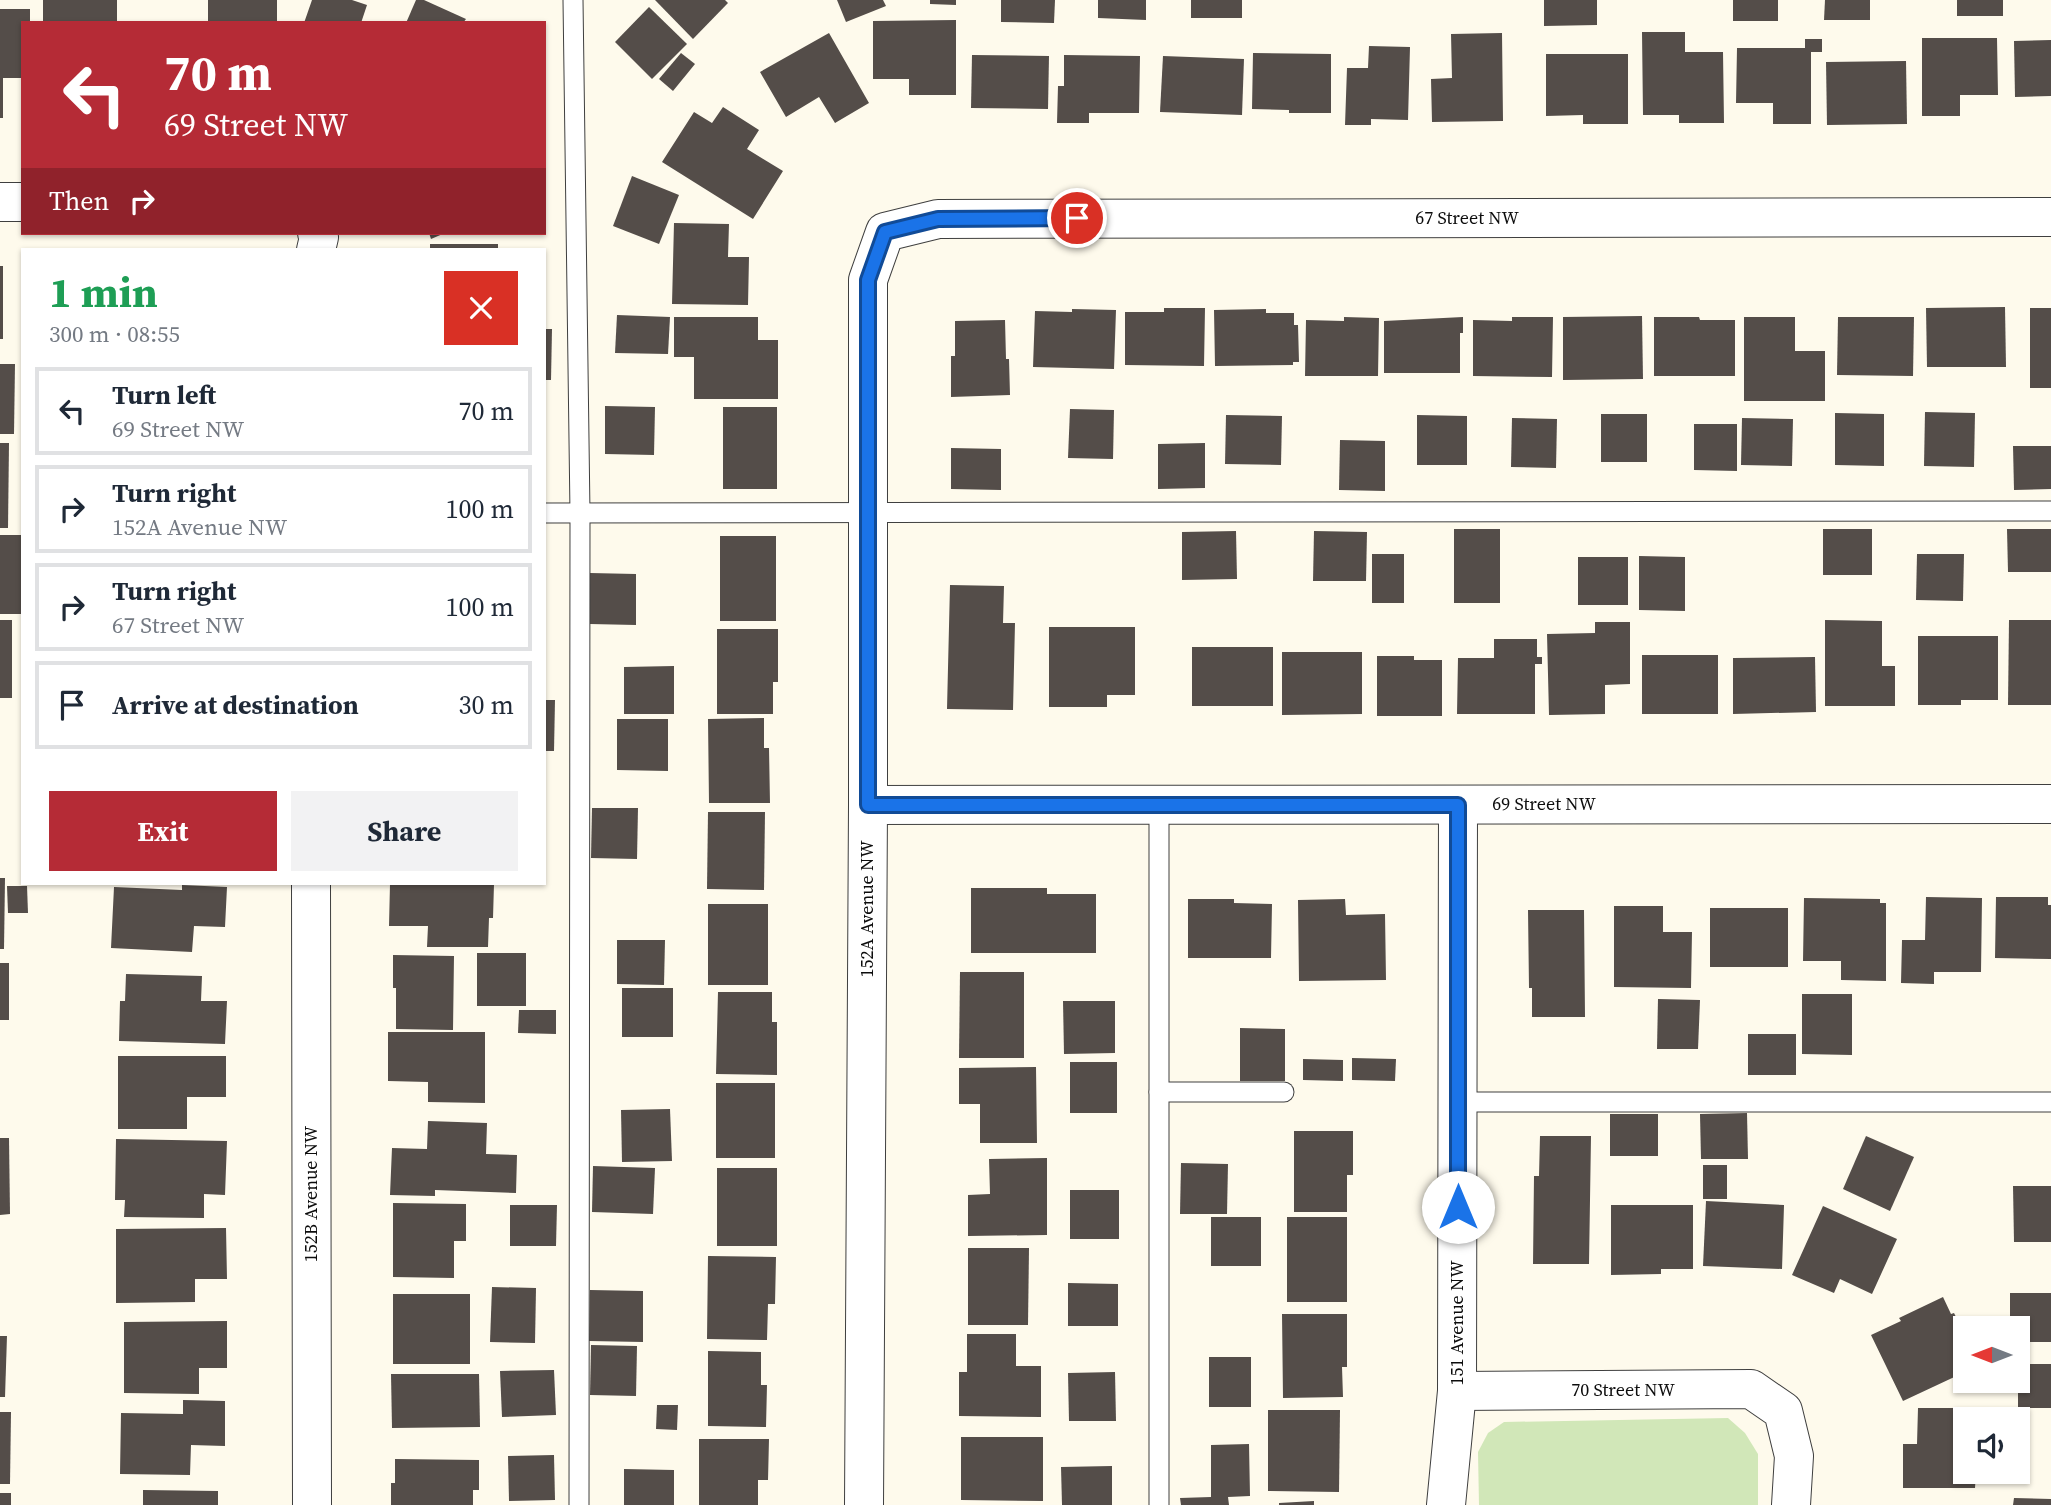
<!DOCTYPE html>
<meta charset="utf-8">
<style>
:root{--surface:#fff;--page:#f2f2f3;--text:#1f2937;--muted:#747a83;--line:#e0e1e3;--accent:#b52b36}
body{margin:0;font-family:"Source Serif 4",serif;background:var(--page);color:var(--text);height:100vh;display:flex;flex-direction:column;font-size:26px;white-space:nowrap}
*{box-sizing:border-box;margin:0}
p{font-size:23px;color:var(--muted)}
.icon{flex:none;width:38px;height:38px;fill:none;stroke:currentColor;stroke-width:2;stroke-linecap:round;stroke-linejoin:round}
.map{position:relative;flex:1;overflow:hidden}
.sheet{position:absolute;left:21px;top:248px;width:525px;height:637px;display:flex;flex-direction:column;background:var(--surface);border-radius:0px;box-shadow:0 2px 5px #0004}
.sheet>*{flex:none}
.hud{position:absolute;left:21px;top:21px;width:525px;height:214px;border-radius:0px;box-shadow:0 2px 5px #0004;background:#b52b36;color:#fff;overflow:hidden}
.needle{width:46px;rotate:270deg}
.fabs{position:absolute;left:1953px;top:1316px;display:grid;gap:14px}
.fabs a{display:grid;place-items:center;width:77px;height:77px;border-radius:0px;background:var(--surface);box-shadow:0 2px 5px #0004;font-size:35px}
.pin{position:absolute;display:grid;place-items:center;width:60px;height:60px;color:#fff;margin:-30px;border:4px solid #fff;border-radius:50%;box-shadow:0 2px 7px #0007}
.me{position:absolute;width:77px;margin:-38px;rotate:0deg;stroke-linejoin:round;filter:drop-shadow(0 0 5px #0008)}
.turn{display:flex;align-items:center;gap:24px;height:147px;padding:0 28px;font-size:32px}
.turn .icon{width:91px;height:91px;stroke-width:2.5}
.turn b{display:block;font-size:49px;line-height:60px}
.then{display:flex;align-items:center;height:66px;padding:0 28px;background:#0003;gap:14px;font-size:26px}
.round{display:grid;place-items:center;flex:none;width:74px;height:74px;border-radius:0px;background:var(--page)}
.headline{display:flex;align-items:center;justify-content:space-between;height:119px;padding:0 28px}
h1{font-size:42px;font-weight:700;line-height:52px;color:#1e9e55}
.primary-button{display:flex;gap:14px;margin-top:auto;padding:14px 28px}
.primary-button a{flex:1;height:80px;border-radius:0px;background:var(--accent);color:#fff;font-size:28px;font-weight:700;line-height:80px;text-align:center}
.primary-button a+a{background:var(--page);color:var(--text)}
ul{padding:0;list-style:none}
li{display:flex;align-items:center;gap:21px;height:88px;margin:0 14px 10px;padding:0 14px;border:4px solid var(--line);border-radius:0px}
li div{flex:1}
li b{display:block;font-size:26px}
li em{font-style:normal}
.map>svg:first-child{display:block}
.green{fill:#d1e7b8}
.building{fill:#544d49}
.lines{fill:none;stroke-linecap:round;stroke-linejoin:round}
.lane-casing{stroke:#3f3f3f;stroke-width:21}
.street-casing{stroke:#3f3f3f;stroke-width:40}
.lane{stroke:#fff;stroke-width:19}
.street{stroke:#fff;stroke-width:38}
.route-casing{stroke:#114b97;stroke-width:18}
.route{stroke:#1a73e8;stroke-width:12}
.labels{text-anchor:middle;stroke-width:7;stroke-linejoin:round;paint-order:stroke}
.street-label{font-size:18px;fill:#0c0c0c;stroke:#fff}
</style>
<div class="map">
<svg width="2051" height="1505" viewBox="0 0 2051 1505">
<rect width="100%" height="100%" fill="#fefaec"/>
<polygon class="green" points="1728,1418 1745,1433 1758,1454 1758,1505 1479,1505 1478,1452 1488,1433 1504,1422"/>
<g class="building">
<rect x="43" y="0" width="74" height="23"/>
<rect x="208" y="0" width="69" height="23"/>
<polygon points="312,0 352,0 367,5 361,23 304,23"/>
<polygon points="416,0 424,0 466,19 463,23 406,23"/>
<polygon points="655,0 725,0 728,3 693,39"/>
<polygon points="837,0 883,0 886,6 846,22"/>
<polygon points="930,0 956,0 956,5 930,4"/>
<polygon points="1001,0 1055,0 1054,23 1001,22"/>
<polygon points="1098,0 1146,0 1146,20 1098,18"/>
<rect x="1191" y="0" width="51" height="18"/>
<polygon points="1544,0 1597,0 1597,25 1544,26"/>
<rect x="1733" y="0" width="45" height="21"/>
<polygon points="1825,0 1870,0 1870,20 1824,20"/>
<rect x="1957" y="0" width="46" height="16"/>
<polygon points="649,7 687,44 652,79 615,42"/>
<polygon points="0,9 30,9 30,23 23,23 23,78 3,78 3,118 0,118"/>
<polygon points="956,20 956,95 909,95 909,79 873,79 873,21"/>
<polygon points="1642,32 1685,32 1685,52 1723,52 1724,123 1679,123 1679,115 1643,115"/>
<polygon points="829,33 869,103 835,123 819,97 786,117 760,72"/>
<polygon points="1502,33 1503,121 1432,122 1431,79 1452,78 1451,34"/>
<polygon points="1922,38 1997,38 1998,95 1960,95 1960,116 1922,116"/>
<polygon points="1805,39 1822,39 1822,52 1811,52 1811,124 1773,124 1773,103 1736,103 1737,48 1805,48"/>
<polygon points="2051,40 2051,96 2015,97 2014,41"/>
<polygon points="1369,46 1410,47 1408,120 1371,119 1371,125 1345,125 1347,68 1368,68"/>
<polygon points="681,53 695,64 673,91 659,79"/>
<polygon points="1253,53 1331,54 1331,113 1289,113 1289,110 1252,109"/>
<polygon points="1546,54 1628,54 1628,124 1583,124 1583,115 1546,116"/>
<polygon points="972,55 1049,56 1048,109 971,108"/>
<polygon points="1064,55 1140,56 1139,113 1089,113 1089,123 1057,123 1058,86 1064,86"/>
<polygon points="1163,56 1244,59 1242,115 1160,112"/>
<polygon points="1906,61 1907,124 1827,125 1826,62"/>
<polygon points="723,107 759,130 747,149 783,171 753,219 662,162 694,112 712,123"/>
<polygon points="632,176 679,195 659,244 613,226"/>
<polygon points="674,223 729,224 728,257 749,257 748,305 672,304"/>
<polygon points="429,233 445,233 431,239"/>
<rect x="430" y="244" width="68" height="6"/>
<rect x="0" y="266" width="3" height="73"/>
<polygon points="2005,307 2006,367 1927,367 1926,308"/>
<polygon points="1164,308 1205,308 1204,366 1125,365 1125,312 1164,312"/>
<rect x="2030" y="308" width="21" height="80"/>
<polygon points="1072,309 1116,310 1114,369 1033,367 1035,311 1072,312"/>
<polygon points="1266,309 1266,313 1294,313 1294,325 1298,325 1299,362 1293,362 1293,365 1215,366 1214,310"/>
<polygon points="617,315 670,317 668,354 615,353"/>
<polygon points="1642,316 1643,379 1563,380 1563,317"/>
<polygon points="674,317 758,317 758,340 778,340 778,399 694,399 694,357 674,357"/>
<polygon points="1344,317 1379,318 1378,376 1305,376 1306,320 1344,321"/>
<polygon points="1463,317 1463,333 1460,333 1460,373 1384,373 1384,321"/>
<polygon points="1512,317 1553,317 1552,377 1473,376 1473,320 1512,321"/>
<polygon points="1654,317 1699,317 1700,320 1735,320 1735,376 1654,376"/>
<polygon points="1744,317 1795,317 1795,351 1825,351 1825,401 1744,401"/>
<polygon points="1838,317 1914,317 1913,376 1837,375"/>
<polygon points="1005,320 1006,359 1009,359 1010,395 951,397 951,356 955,356 955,321"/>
<polygon points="544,329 552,329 551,380 544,380"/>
<polygon points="0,364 15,364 14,434 0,434"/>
<polygon points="605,406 655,407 654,455 605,454"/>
<rect x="723" y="407" width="54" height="82"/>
<polygon points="1070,409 1114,410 1113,459 1068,458"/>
<polygon points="1925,412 1975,413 1974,467 1924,466"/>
<polygon points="1835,413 1884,414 1884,466 1835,465"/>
<rect x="1601" y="414" width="46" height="48"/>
<polygon points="1226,415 1282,416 1281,465 1225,464"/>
<polygon points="1417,415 1467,416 1467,465 1417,465"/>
<polygon points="1512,418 1557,419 1556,468 1511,467"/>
<polygon points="1742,418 1793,419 1792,466 1741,465"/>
<polygon points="1694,424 1737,424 1737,471 1694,470"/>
<polygon points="1340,440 1385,441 1385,491 1339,490"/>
<polygon points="0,443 9,443 8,528 0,528"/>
<polygon points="1205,443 1205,488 1158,489 1158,444"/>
<polygon points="2013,446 2051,446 2051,489 2014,490"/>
<polygon points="951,448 1001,449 1001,490 951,489"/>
<rect x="1454" y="529" width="46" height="74"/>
<rect x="1823" y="529" width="49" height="46"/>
<polygon points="2007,529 2051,529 2051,572 2008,572"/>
<polygon points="1236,531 1237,579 1182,580 1182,532"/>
<polygon points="1314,531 1367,532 1366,581 1313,581"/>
<rect x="0" y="535" width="23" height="79"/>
<rect x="720" y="536" width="56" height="85"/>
<rect x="1372" y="554" width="32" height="49"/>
<polygon points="1917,554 1964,554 1963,601 1916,600"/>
<polygon points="1639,556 1685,557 1685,611 1639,610"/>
<rect x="1578" y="557" width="50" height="48"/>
<polygon points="590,573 636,574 636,625 590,624"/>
<polygon points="950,585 1004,586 1003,623 1015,623 1013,710 947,709"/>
<rect x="0" y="620" width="12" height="78"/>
<polygon points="1825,620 1882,621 1882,666 1895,666 1895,706 1825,706"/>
<polygon points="2009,620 2051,620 2051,705 2008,705"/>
<polygon points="1595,622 1630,622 1630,684 1605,685 1605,714 1549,715 1547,634 1595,633"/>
<polygon points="1049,627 1135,627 1135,695 1107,695 1107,707 1049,707"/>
<polygon points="717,629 778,629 778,682 773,682 773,714 717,714"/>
<polygon points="1918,636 1998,636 1998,700 1961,700 1961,705 1918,705"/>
<polygon points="1494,639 1537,639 1537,657 1542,657 1542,664 1535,664 1535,714 1457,714 1458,658 1494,658"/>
<rect x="1192" y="647" width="81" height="59"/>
<polygon points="1282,652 1362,652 1362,714 1282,715"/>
<rect x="1642" y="655" width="76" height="59"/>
<polygon points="1377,656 1414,656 1414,660 1442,660 1442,716 1377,716"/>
<polygon points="1815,657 1816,712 1733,714 1733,658"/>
<polygon points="674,666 674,714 624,714 624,667"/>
<polygon points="544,700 555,700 554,751 544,751"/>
<polygon points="764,718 764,748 769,748 770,803 709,803 708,719"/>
<polygon points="617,719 668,719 668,771 617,770"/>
<polygon points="592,808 638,808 637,859 591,858"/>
<polygon points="708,812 765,812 764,890 707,889"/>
<polygon points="0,878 5,878 4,949 0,949"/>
<polygon points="390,884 494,884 493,918 489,918 488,947 427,947 428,926 389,926"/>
<polygon points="182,885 227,887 225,927 194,926 192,952 111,948 114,887 182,890"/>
<polygon points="7,886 27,886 28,913 8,913"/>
<polygon points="971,888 1047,888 1047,894 1096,894 1096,953 971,953"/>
<polygon points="1926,897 1982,898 1981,972 1934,972 1934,984 1901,983 1902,940 1925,940"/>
<polygon points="1996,897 2048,897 2048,905 2051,905 2051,959 1995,958"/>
<polygon points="1804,898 1880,899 1880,903 1886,903 1886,981 1841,980 1841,961 1803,961"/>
<polygon points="1188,899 1234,899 1234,903 1272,904 1271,958 1188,958"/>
<polygon points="1345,899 1346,915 1385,914 1386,980 1299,981 1298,900"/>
<rect x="708" y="904" width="60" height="81"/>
<polygon points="1614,906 1663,906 1663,932 1692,932 1691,988 1614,987"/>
<rect x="1710" y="908" width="78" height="59"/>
<polygon points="1528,910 1584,910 1585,1017 1532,1017 1532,988 1529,988"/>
<polygon points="617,940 665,940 664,985 617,984"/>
<rect x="477" y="953" width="49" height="53"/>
<polygon points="393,955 454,956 453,1030 396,1029 396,988 393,988"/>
<rect x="0" y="963" width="9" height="57"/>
<polygon points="960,972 1024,972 1024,1058 959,1058"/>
<polygon points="126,974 202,976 201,1001 227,1001 225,1044 119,1041 120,1001 125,1001"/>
<rect x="622" y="988" width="51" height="49"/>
<polygon points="718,992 772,992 772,1022 777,1022 777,1075 716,1074"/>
<polygon points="1802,994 1852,994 1852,1055 1802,1054"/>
<polygon points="1658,999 1700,1000 1698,1049 1657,1049"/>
<polygon points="1063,1001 1115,1001 1115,1053 1064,1054"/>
<polygon points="519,1010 556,1010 556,1034 518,1033"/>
<polygon points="1240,1028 1285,1029 1285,1081 1240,1081"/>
<polygon points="388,1032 485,1032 485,1103 428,1102 428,1082 388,1081"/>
<rect x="1748" y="1034" width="48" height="41"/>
<polygon points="118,1056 226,1056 226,1097 187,1097 187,1129 118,1129"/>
<polygon points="1352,1058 1396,1059 1395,1081 1352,1080"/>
<polygon points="1303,1059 1343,1060 1343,1081 1303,1080"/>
<rect x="1070" y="1062" width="47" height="51"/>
<polygon points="1036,1067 1037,1143 980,1143 980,1104 959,1104 959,1068"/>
<rect x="716" y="1083" width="59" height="75"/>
<polygon points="670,1109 672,1161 622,1162 621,1110"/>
<polygon points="1747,1113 1748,1159 1701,1159 1700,1114"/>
<rect x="1610" y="1114" width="48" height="42"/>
<polygon points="428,1121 487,1123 486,1154 517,1155 516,1193 435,1190 435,1196 390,1195 392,1148 427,1149"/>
<polygon points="1294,1131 1353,1131 1353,1175 1347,1175 1347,1212 1294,1212"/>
<polygon points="1540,1136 1591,1136 1589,1264 1533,1264 1534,1176 1539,1176"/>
<polygon points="1866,1136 1914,1157 1890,1211 1843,1189"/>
<polygon points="0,1138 9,1138 10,1214 0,1215"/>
<polygon points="116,1139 227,1141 225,1195 204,1194 204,1218 124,1217 125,1200 115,1200"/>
<polygon points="1047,1158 1047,1235 968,1236 968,1195 990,1194 989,1159"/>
<polygon points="1181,1163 1228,1164 1227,1214 1180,1214"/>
<rect x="1703" y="1165" width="24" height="34"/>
<polygon points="593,1166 655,1168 653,1214 592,1212"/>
<rect x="717" y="1168" width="60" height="78"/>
<polygon points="2013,1186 2051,1186 2051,1242 2014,1242"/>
<rect x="1070" y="1190" width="49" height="49"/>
<polygon points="1706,1201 1784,1205 1782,1269 1703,1266"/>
<polygon points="393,1203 466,1204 466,1241 454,1241 454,1278 393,1277"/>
<polygon points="510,1205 557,1205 556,1246 510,1246"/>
<polygon points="1611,1205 1693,1205 1693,1269 1661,1269 1661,1274 1611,1275"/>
<polygon points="1823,1206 1897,1239 1872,1294 1840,1279 1834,1293 1792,1275"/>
<rect x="1211" y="1217" width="50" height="49"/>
<rect x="1287" y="1217" width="60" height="85"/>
<polygon points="226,1228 227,1279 195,1279 195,1302 116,1303 116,1229"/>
<polygon points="968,1248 1029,1248 1028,1325 968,1325"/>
<polygon points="708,1256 776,1257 775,1304 768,1304 767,1340 707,1339"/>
<polygon points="1068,1283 1118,1284 1118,1326 1068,1326"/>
<polygon points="492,1287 536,1288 535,1343 490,1342"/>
<polygon points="590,1290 643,1291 643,1342 589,1341"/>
<polygon points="2010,1293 2051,1293 2051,1342 2018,1342 2018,1328 2010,1328"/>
<rect x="393" y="1294" width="77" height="70"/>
<polygon points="1943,1297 1951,1314 1954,1313 1965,1335 1965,1372 1903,1401 1871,1335 1901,1321 1899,1318"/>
<polygon points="1282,1314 1347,1314 1347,1367 1342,1367 1343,1397 1283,1398"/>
<polygon points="227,1321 227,1368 199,1368 199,1394 124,1393 124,1322"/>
<polygon points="967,1334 1016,1334 1016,1366 1041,1366 1041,1417 959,1416 959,1372 967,1372"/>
<polygon points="0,1336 7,1336 5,1397 0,1397"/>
<polygon points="591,1345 637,1346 636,1396 590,1395"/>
<polygon points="708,1351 761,1352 761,1385 767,1385 766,1427 708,1426"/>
<rect x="1209" y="1357" width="42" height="50"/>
<rect x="2018" y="1364" width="33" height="44"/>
<polygon points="554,1370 556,1415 502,1417 500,1371"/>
<polygon points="1115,1372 1116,1421 1069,1421 1068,1373"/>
<polygon points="391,1374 479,1374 480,1427 392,1428"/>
<polygon points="183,1400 225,1401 225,1446 191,1445 190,1475 120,1474 121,1413 183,1414"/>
<polygon points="657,1405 678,1405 677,1430 656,1429"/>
<polygon points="1918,1408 1977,1408 1977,1419 1965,1419 1965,1472 1976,1472 1975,1488 1903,1488 1903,1444 1917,1444"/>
<polygon points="1268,1410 1340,1410 1339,1492 1268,1491"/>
<polygon points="0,1412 11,1412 10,1484 0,1484"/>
<polygon points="961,1437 1043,1437 1043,1501 961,1500"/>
<polygon points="699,1439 769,1439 768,1480 758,1480 758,1505 699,1505"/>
<polygon points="1249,1444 1250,1496 1228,1497 1229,1505 1181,1505 1180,1498 1211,1497 1211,1445"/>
<polygon points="554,1455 555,1500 509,1501 508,1456"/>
<polygon points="395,1459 479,1460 479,1490 473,1490 473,1505 391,1505 391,1483 395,1483"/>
<polygon points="1112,1466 1112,1505 1062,1505 1061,1467"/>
<polygon points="624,1469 674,1470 674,1505 624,1505"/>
<polygon points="143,1490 218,1491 218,1505 143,1505"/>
<rect x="0" y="1493" width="11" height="12"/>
<polygon points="2014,1498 2051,1499 2051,1505 2013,1505"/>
<polygon points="1314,1501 1314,1505 1279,1505 1279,1503"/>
</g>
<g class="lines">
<g class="lane-casing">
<g id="lane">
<polyline points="573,0 580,513 579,1505"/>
<polyline points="544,513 2051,511"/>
<polyline points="1159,805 1159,1505"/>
<polyline points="1159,1092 1284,1092"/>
<polyline points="1458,1102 2051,1102"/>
</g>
</g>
<g class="street-casing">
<g id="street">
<polyline points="0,202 23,202"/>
<polyline points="316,250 319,237 317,233"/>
<polyline points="868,805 2051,804"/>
<polyline points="311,884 312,1505"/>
<polyline points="1457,1391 1751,1389 1783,1411 1794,1456 1791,1505"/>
<polyline points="864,1505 868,805 868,280 885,232 938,219 2051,217"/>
<polyline points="1446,1505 1457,1391 1458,805"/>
</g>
</g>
<use href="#lane" class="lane"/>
<use href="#street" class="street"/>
</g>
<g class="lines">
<g class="route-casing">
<polyline id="route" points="1077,218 938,219 885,232 868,280 868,805 1458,805 1458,1207"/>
</g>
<use href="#route" class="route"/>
</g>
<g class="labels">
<g class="street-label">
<text x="1467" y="224">67 Street NW</text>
<text x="1544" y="810">69 Street NW</text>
<text transform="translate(867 909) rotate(-90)" y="6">152A Avenue NW</text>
<text transform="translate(311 1194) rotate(-90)" y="6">152B Avenue NW</text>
<text transform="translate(1457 1323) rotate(-90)" y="6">151 Avenue NW</text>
<text x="1623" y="1396">70 Street NW</text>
</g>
</g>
</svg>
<div class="fabs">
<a><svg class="needle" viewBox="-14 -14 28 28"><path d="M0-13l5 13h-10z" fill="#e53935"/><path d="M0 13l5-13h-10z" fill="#747a83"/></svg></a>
<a><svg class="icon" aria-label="sound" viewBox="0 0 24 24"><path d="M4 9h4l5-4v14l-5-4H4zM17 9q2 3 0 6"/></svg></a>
</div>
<div class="pin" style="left:1077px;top:218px;background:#d93025"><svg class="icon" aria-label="arrive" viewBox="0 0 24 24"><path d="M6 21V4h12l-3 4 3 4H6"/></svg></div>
<svg class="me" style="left:1458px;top:1207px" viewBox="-20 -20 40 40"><circle r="19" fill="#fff"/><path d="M0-13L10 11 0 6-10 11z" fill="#1a73e8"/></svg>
<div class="hud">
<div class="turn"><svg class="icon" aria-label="left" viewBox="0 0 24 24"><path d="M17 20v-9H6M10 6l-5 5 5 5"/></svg><div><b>70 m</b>69 Street NW</div></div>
<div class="then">Then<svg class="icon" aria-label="right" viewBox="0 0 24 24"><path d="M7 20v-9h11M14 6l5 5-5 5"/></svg></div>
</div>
<section class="sheet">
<div class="headline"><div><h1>1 min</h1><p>300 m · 08:55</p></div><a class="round" style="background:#d93025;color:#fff"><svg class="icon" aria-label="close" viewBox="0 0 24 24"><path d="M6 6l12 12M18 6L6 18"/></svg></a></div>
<ul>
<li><svg class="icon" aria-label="left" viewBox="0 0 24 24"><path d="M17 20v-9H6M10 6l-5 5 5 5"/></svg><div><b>Turn left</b><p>69 Street NW</p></div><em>70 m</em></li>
<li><svg class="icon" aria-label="right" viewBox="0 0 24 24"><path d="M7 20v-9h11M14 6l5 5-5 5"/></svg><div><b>Turn right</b><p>152A Avenue NW</p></div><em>100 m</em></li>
<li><svg class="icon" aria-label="right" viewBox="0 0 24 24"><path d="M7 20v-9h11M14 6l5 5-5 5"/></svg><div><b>Turn right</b><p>67 Street NW</p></div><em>100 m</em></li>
<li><svg class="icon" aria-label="arrive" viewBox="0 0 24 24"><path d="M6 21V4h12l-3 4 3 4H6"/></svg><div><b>Arrive at destination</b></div><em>30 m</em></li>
</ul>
<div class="primary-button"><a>Exit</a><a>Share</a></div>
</section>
</div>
